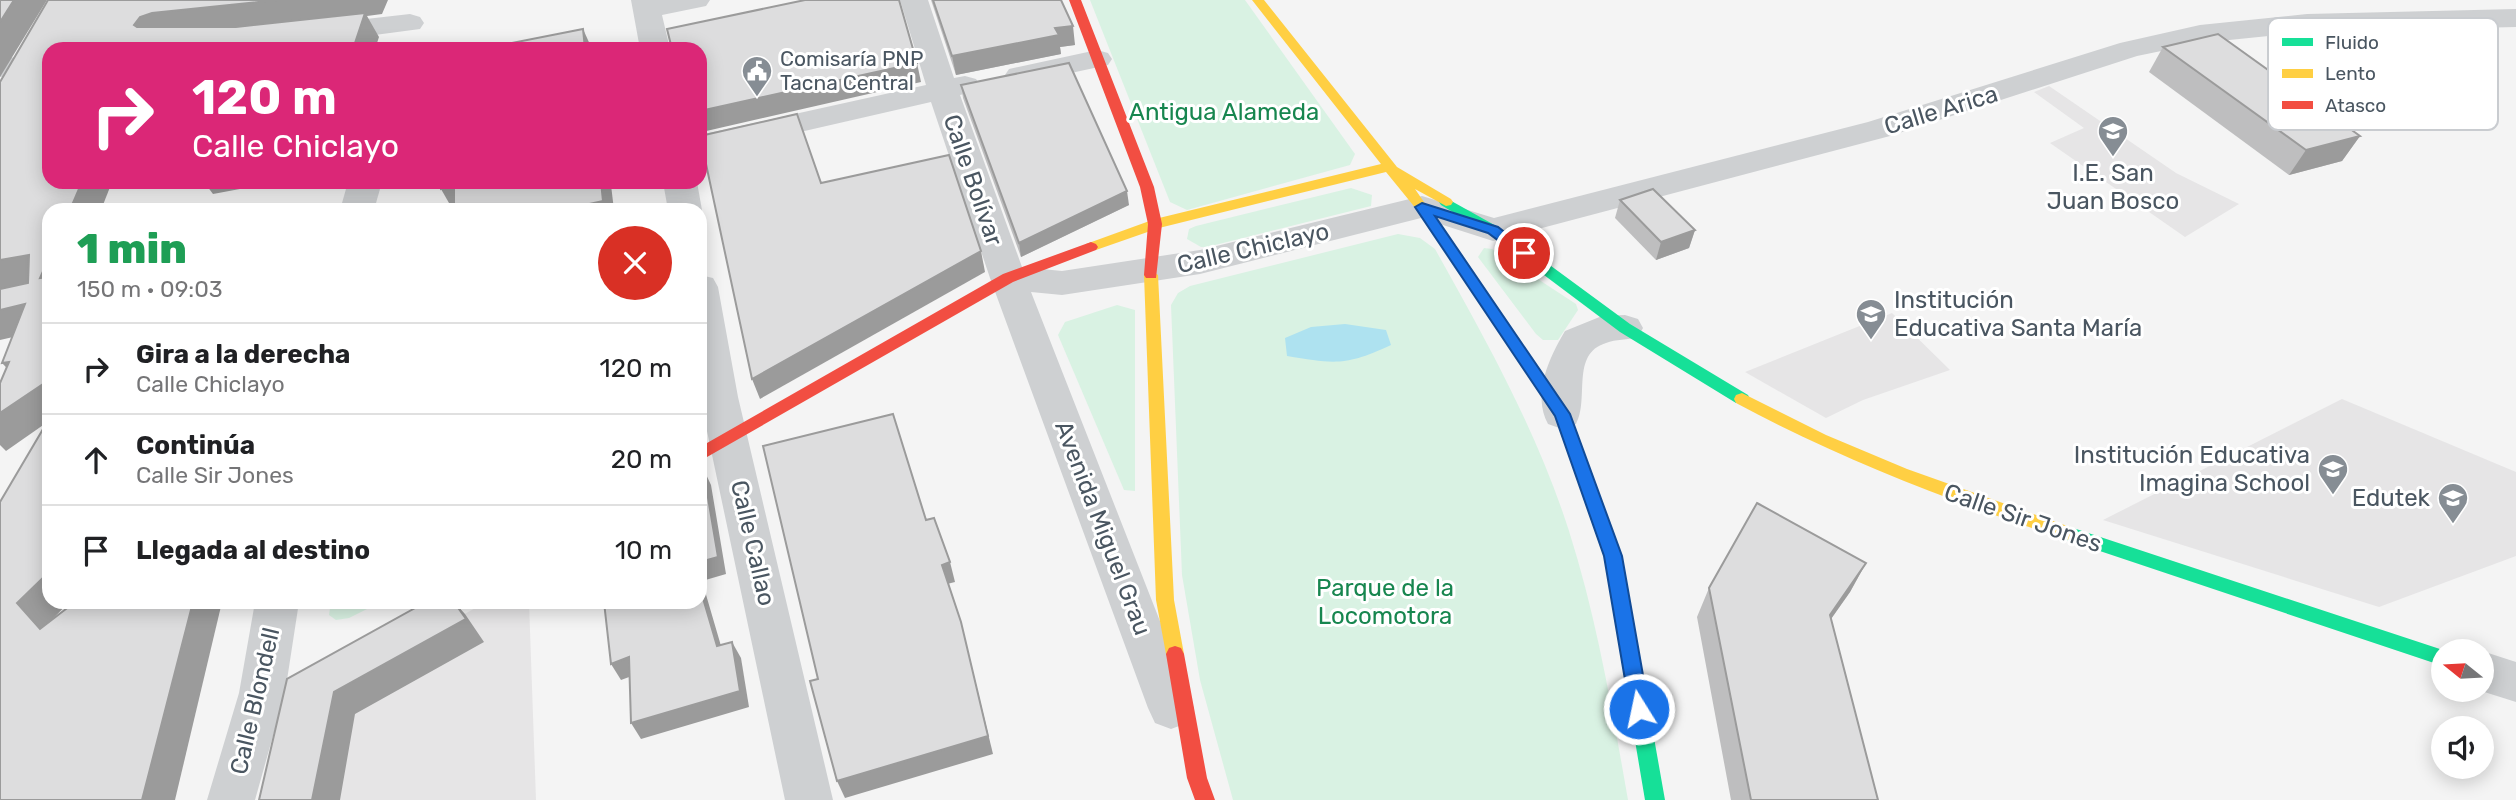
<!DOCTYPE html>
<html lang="es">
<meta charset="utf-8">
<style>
:root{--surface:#fff;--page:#f2f2f2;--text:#202124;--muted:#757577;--line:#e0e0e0}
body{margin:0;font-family:Rubik,sans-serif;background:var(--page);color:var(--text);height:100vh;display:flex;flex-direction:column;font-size:26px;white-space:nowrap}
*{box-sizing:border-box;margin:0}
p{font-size:23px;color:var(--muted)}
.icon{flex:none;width:38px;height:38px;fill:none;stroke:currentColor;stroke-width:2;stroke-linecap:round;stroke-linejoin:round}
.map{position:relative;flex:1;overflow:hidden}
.side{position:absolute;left:42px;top:203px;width:665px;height:406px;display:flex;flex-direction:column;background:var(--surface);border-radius:21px;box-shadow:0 4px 18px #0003}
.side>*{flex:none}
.guide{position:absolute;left:42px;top:42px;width:665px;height:147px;border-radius:21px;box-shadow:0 4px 18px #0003;background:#db2777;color:#fff;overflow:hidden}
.needle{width:46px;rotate:288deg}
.tools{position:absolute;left:2431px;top:639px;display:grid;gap:14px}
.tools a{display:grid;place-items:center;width:63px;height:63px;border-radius:50%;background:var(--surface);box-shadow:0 4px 18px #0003;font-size:35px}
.pin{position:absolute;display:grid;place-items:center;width:60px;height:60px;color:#fff;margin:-30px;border:4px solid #fff;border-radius:50%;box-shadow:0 2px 7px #0007}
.me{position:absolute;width:77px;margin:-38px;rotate:350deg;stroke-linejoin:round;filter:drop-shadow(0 0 5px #0008)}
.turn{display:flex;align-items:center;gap:24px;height:147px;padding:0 35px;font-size:32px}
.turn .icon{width:91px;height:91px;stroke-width:2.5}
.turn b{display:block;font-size:49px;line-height:60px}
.round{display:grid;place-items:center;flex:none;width:74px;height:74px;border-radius:37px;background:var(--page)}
.summary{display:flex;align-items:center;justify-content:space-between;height:119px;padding:0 35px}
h1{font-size:42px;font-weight:800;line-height:52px;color:#1e9e55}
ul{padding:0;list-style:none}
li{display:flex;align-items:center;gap:21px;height:91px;padding:0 35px;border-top:2px solid var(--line)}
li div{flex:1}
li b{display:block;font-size:26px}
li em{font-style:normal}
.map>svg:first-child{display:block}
.education{fill:#e6e5e6}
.green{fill:#d9f2e3}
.water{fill:#aee2f0}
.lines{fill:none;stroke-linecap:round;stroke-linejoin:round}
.street{fill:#ced0d2;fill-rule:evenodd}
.fast{fill:#16e098;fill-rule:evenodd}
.slow{fill:#ffcf43;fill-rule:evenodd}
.jam{fill:#f24e42;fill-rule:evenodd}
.wall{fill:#bebebf}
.shaded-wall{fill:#9b9b9b}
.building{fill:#ddddde;stroke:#9b9b9b;stroke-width:2}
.route{fill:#1a73e8;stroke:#114b97;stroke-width:2}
.labels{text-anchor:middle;stroke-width:6;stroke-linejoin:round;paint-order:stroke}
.far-poi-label{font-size:21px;fill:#4a5661;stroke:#fff;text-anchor:start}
.street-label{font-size:24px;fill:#4a5661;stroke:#fff}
.park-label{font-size:24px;fill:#17864f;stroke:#fff}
.poi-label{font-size:24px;fill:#4a5661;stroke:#fff;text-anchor:end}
.key{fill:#fff;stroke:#c9ccd0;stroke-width:2}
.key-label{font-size:19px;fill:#4a5661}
</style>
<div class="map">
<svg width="2516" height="800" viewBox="0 0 2516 800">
<rect width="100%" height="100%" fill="#f4f4f4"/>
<g class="education">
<polygon points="2049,86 2176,173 2239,204 2185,237 2050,143 2084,128 2034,92"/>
<polygon points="1892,313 1950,370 1863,400 1826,418 1745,372"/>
<polygon points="2342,399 2516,472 2516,556 2379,607 2103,520"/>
<polygon points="486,602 529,602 536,800 288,800 310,701"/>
</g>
<g class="green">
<polygon points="1090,0 1245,0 1355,154 1350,165 1187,210 1170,202"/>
<polygon points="1351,188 1372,195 1371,206 1207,247 1201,247 1187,239 1189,229 1196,226"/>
<path d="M1398 234 1420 238 1435 249C1486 340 1537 431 1569 531 1597 619 1612 709 1628 800H1233L1200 680 1182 575 1171 305 1178 293 1190 286Z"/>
<polygon points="1484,248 1492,249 1576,304 1578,310 1558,340 1543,340 1536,334 1478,257"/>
<polygon points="1117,305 1135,310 1135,491 1124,490 1058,335 1065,322"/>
<polygon points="331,602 381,602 349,618 336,620 329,615"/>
</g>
<path class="water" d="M1345 324 1386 330 1391 345C1346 366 1335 364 1287 356L1285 338 1311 327Z"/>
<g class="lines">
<g class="street">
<polygon points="631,0 710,0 706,6 662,15 670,49 640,49"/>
<polygon points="900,0 928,0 954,78 965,76 976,79 980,85 976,91 960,95 1022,267 1062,271 1200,250 1422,196 1494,218 1868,122 2120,43 2200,25 2307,14 2516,9 2516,27 2307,32 2200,43 2137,56 1890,136 1493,241 1421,218 1200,274 1062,295 1031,292 1194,708 1187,723 1171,729 1155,723 1148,708 990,278 931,102 700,155 700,135 926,85"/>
<polygon points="410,14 420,17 424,23 420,29 322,42 312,39 307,33 312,27 322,24"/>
<polygon points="1097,50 1108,53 1112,59 1108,65 1020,84 1009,81 1005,75 1009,69"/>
<polygon points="49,53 49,71 0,77 0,59"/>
<polygon points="348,182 382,182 374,210 340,210"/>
<polygon points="663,182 697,182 702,210 700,213 700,210 668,210"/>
<polygon points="700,275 713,278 718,287 738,397 833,800 785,800 700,398"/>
<path d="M1625 315 1638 319 1643 328 1638 337C1627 340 1616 339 1606 343 1570 354 1590 399 1576 424L1562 429 1548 424C1532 394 1549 358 1565 331L1602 316Z"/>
<polygon points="255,602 299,602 285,693 255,800 207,800 239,693"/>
<polygon points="2482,651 2516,662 2516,702 2478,690 2482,690"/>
</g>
<g class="fast">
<polygon points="1446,198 1498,227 1630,324 1748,395 1750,399 1748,403 1736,403 1620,332 1488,233 1441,205 1439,202 1441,199"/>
<polygon points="1538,373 1543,375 1570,414 1622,557 1665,800 1645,800 1604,557 1555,416 1530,379"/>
<polygon points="2067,526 2446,651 2443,651 2443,666 2061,538 2058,533 2061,528"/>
</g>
<g class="slow">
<polygon points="1252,0 1264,0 1397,167 1451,199 1453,202 1451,205 1446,206 1415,189 1543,375 1546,379 1543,383 1533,383 1417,210 1386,172 1159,228 1096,250 1086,250 1084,247 1086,244 1155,219 1381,164"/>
<polygon points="1151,270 1158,275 1174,600 1184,654 1181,660 1175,662 1169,660 1166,654 1156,600 1144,275"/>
<path d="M1742 393 1826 435 1907 469 2073 528 2076 533 2073 538 2067 540C1953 502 1842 460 1736 403L1734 399 1736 395Z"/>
</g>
<g class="jam">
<polygon points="1069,0 1081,0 1154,187 1162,224 1156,278 1146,278 1144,275 1148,224 1140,187"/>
<polygon points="1091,242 1096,244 1098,247 1096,250 1013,282 700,461 700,447 1003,274"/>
<polygon points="1175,646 1181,648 1184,654 1207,778 1215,800 1195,800 1187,778 1166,654 1169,648"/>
</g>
</g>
<g class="wall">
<polygon points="931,0 1061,0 1075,45 1060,47 1061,54 956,75"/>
<polygon points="2163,47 2360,136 2342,161 2289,175 2149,72"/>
<polygon points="961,85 1129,205 1021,257 963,98"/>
<polygon points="1620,200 1695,230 1689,248 1656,260 1615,218"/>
<polygon points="1866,563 1850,592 1831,619 1878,800 1731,800 1697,617 1709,588"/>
</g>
<g class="shaded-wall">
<polygon points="14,0 47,0 0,77 0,22"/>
<polygon points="277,0 388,0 382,14 367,16 379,37 375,49 157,41 134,25 140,17 152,13"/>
<polygon points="1073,26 1075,45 1060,47 1061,54 956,75 952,56 1055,28"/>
<polygon points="583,29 592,49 585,49"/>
<polygon points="917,63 921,82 702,132 700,126 700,111"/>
<polygon points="2360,136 2342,161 2289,175 2306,150"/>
<polygon points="82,182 112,182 101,210 70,210"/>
<polygon points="204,182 278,182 213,194"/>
<polygon points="601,182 623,182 611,185 614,210 571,210 571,208"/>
<polygon points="454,186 468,210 453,210 441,189"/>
<polygon points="1127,191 1129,205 1021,257 1019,243"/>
<polygon points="1695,230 1689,248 1656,260 1661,242"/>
<polygon points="981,251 985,272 760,399 752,379"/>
<polygon points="29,255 49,258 49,288 0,289 0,260"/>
<polygon points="25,304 48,329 0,340 0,310"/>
<polygon points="9,362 26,388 2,363"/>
<polygon points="49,380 49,421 6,451 0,445 0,413"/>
<polygon points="703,468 711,485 726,574 702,581 726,663 717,646 700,588"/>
<polygon points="950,562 955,582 947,584 942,565"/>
<polygon points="1866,563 1850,592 1814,643 1830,615"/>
<polygon points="49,572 49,602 69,602 45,627 40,629 17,603"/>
<polygon points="193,602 222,602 175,800 142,800"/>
<polygon points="454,602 465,614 484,642 355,714 340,800 312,800 334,692"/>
<polygon points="961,622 993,754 845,798 837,781"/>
<polygon points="732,642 741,658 749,707 641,739 631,723"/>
<polygon points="629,657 640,673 621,680 611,664"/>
</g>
<g class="building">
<polygon points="0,0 14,0 0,22"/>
<polygon points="48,0 277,0 152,13 140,17 134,25 137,27 236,27 365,13 353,49 49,49 49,182 82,182 70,210 49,210 49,258 40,278 49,277 49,380 0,413 0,383 9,362 2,363 25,304 0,310 0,289 28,283 29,255 0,260 0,82"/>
<polygon points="805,0 899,0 917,63 700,111 700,49 672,49 667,29"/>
<polygon points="933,0 1061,0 1073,26 1055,28 1059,35 952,56"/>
<polygon points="583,29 585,49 482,49"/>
<polygon points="2218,34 2360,136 2306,150 2163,47"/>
<polygon points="1069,63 1127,191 1019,243 961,85"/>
<polygon points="797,114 821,183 949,155 981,251 752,379 700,136"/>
<polygon points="441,182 601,182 603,201 571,208 571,210 454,210 454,186 441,189"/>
<polygon points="1653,189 1695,230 1661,242 1620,200"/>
<polygon points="893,414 926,520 934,518 950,562 942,565 961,622 988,736 837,781 810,681 818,679 763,446"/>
<polygon points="49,419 49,572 17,603 40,629 75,602 193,602 142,800 0,800 0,502"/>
<polygon points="700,468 703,468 718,557 700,562"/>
<polygon points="1757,503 1866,563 1830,615 1878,800 1751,800 1709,588"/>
<polygon points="700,588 717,646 732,642 740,691 631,723 629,657 611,664 604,602 700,602"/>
<polygon points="426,602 454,602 466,619 334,692 312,800 259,800 287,679"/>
</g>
<polygon class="route" points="1422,203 1498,227 1531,253 1524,258 1519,256 1488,233 1435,216 1570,414 1622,556 1649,709 1646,715 1639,718 1632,715 1630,709 1604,556 1555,416 1415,207"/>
<defs>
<g id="civic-pin" transform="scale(1.575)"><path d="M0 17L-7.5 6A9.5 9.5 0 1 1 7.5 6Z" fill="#868d94" stroke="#fff"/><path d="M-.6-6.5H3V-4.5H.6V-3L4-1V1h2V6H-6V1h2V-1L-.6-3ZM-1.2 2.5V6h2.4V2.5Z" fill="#fff"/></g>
<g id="school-pin" transform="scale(1.575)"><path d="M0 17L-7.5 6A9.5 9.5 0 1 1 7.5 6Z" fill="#868d94" stroke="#fff"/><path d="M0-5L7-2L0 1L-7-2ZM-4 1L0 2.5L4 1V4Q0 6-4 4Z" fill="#fff"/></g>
</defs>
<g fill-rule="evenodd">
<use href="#civic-pin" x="757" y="71"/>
<use href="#school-pin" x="2113" y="131"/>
<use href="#school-pin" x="1871" y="314"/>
<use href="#school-pin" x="2333" y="469"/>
<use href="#school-pin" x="2453" y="498"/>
</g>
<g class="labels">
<g class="far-poi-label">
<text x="780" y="66">Comisaría PNP<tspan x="780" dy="24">Tacna Central</tspan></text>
</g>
<g class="street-label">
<text transform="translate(1941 110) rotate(-17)" y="8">Calle Arica</text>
<text transform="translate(973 180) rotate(71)" y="8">Calle Bolívar</text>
<text transform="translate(1253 248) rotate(-13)" y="8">Calle Chiclayo</text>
<text transform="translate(2023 518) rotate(19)" y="8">Calle Sir Jones</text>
<text transform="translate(1103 528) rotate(69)" y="8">Avenida Miguel Grau</text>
<text transform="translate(753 543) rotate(77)" y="8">Calle Callao</text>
<text transform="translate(255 701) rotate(-77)" y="8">Calle Blondell</text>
</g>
<g class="park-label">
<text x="1224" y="120">Antigua Alameda</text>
<text x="1385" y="596">Parque de la<tspan x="1385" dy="28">Locomotora</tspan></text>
</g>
<g class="poi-label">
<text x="2113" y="181" text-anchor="middle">I.E. San<tspan x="2113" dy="28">Juan Bosco</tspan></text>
<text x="1894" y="308" text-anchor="start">Institución<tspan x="1894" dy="28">Educativa Santa María</tspan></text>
<text x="2310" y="463">Institución Educativa<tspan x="2310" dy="28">Imagina School</tspan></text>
<text x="2430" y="506">Edutek</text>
</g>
</g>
<rect x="2268" y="18" width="230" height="112" rx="10" class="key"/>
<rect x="2282" y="38" width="31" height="8" fill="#16e098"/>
<rect x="2282" y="69" width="31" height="9" fill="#ffcf43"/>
<rect x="2282" y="101" width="31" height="8" fill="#f24e42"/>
<g class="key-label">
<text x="2325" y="49">Fluido</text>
<text x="2325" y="80">Lento</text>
<text x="2325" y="112">Atasco</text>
</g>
</svg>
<div class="tools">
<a><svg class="needle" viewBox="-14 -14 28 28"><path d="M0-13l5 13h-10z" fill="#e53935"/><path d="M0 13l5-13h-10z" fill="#757577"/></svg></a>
<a><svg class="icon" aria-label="sound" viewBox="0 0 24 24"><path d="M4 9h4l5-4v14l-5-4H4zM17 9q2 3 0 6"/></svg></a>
</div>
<div class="pin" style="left:1524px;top:253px;background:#d93025"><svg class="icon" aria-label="arrive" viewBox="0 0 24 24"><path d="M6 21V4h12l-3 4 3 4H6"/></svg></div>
<svg class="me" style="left:1639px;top:709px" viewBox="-20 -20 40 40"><circle r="17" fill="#1a73e8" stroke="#fff" stroke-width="3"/><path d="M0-11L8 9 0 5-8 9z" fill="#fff"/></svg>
<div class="guide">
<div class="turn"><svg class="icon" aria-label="right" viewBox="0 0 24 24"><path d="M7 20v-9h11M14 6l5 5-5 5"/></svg><div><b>120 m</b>Calle Chiclayo</div></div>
</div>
<section class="side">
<div class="summary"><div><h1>1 min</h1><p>150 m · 09:03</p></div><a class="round" style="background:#d93025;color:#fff"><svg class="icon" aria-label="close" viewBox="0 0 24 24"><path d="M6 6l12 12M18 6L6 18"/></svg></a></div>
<ul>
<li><svg class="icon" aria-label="right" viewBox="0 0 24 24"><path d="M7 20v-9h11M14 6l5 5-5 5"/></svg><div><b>Gira a la derecha</b><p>Calle Chiclayo</p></div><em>120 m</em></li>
<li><svg class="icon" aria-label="ahead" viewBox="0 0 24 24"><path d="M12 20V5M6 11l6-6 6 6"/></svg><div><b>Continúa</b><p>Calle Sir Jones</p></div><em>20 m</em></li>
<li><svg class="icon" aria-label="arrive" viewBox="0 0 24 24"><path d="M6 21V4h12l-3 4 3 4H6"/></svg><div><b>Llegada al destino</b></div><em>10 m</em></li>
</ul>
</section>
</div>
